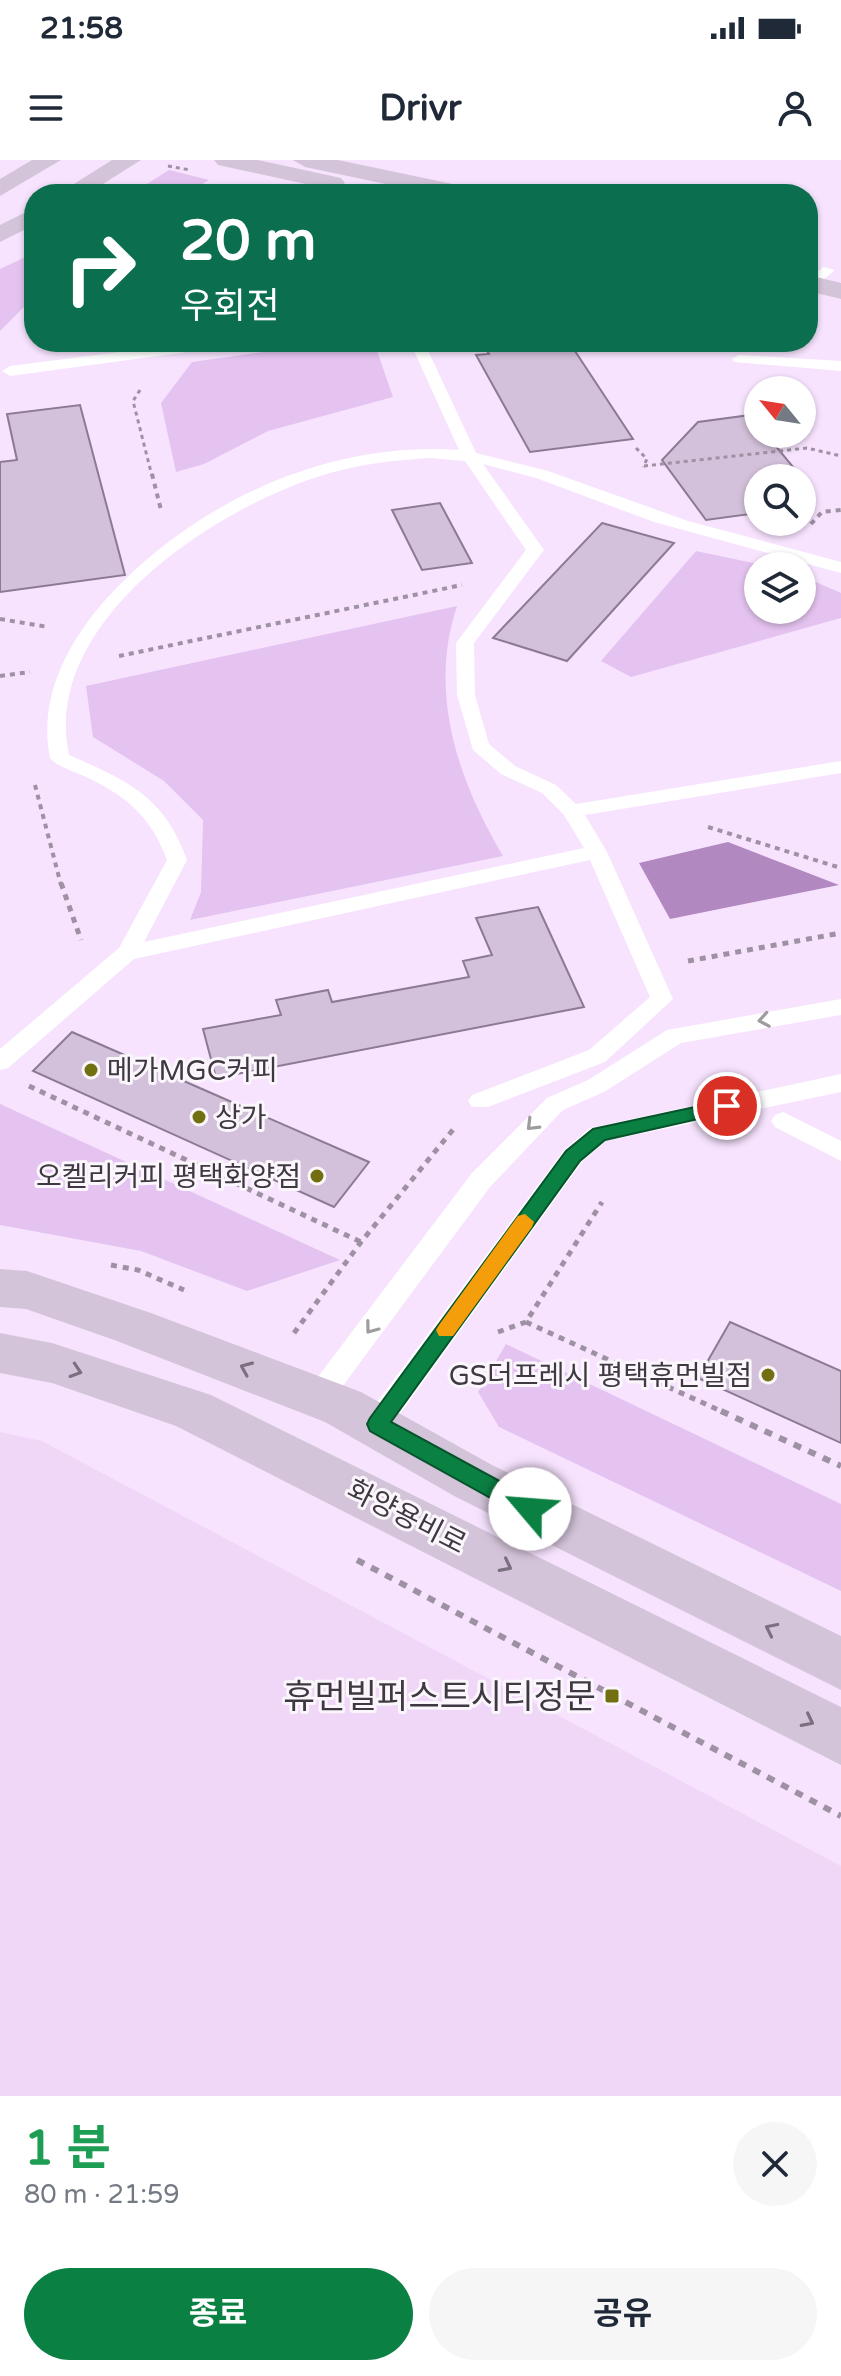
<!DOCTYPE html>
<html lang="ko">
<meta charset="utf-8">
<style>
:root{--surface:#fff;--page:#f6f6f7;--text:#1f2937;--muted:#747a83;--accent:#0b8043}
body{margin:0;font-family:"Varela Round","Noto Sans KR",sans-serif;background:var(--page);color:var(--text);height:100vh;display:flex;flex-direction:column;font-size:30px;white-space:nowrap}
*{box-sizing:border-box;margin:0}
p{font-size:26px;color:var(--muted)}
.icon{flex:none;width:44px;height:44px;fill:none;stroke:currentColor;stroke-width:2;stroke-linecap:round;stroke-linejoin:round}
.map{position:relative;height:1936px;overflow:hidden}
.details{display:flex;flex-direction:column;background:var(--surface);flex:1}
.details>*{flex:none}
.banner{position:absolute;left:24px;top:24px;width:794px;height:168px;border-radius:32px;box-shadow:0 2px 6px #0004;background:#0b6e4f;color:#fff;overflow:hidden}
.needle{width:52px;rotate:300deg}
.fabs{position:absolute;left:744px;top:216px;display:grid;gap:16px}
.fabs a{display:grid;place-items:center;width:72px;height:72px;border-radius:50%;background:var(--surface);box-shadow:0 2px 6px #0004;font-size:40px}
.pin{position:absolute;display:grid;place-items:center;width:68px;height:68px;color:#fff;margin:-34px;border:4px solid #fff;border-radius:50%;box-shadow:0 2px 8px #0007}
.me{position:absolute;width:88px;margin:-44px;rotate:297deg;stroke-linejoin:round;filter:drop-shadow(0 0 6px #0008)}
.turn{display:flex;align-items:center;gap:28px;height:168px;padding:0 24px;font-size:36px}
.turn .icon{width:104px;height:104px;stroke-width:2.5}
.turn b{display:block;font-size:56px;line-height:68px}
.round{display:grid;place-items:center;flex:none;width:84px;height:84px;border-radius:42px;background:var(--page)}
.summary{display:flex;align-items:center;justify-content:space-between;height:136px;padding:0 24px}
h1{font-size:48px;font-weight:700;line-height:60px;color:#1e9e55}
.primary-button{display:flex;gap:16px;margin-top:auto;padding:16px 24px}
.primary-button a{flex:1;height:92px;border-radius:48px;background:var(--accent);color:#fff;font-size:32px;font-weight:700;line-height:92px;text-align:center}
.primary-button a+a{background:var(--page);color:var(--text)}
.status{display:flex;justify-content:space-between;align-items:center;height:56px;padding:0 40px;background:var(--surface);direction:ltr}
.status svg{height:22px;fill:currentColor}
header{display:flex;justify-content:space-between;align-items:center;height:104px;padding:0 24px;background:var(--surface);font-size:36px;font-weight:700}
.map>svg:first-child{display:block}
.built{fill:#f0d7f8}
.green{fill:#e5c3f1}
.water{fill:#b288c1}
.building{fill:#d3c0da;stroke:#8c7a92;stroke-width:2}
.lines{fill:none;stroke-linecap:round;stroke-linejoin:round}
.path-far3{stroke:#9f91a4;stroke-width:3;stroke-dasharray:4 4;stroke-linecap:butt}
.path-far2{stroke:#9f91a4;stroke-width:4;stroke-dasharray:5 5;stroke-linecap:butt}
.path-far1{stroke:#9f91a4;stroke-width:5;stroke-dasharray:6 6;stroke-linecap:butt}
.path{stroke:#9f91a4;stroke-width:6;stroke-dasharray:8 8;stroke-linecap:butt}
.lane{fill:#fff;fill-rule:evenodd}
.secondary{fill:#d4c4da;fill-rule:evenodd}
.oneway{stroke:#9f9ca0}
.oneway2{stroke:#7b707f}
.route{fill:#0b8043;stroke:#07532c;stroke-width:2}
.slow{fill:#f59e0b}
.poi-dot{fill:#726f10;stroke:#faf6fc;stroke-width:3}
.labels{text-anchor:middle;stroke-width:6;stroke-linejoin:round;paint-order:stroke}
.poi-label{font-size:28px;fill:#3f3842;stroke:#faf6fc;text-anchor:start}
.street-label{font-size:28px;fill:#3f3842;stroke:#faf6fc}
.near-poi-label{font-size:34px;fill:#3f3842;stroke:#faf6fc;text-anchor:end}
</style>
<div class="status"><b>21:58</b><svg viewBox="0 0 49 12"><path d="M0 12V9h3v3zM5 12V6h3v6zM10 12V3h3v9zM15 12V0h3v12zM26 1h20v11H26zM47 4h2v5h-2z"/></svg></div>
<header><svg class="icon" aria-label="menu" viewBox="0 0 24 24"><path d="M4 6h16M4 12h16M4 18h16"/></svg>Drivr<svg class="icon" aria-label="person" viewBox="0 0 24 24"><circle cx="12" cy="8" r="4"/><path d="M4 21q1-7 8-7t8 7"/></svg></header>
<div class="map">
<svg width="841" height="1936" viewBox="0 0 841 1936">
<rect width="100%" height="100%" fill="#f7e3fe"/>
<polygon class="built" points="0,1272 42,1281 841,1706 841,1936 0,1936"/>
<g class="green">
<polygon points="169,10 209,20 185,34 131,34"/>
<polygon points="34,93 34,137 0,171 0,109"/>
<polygon points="334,182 374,182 393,237 268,271 204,304 176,312 161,243 192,202"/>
<polygon points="696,391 767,406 758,406 758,450 802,450 802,416 841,433 841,458 631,517 601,501"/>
<path d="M457 446C428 533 458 620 503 696L190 760 201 732 203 660 164 621 93 577 86 526Z"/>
<polygon points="0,944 340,1100 247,1131 141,1091 0,1065"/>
<polygon points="506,1184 841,1344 841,1431 499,1267 478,1232"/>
</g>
<polygon class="water" points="728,682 839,725 670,759 639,703"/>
<g class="building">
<polygon points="481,182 569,182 633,279 530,292 476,195 489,194"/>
<polygon points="80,245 125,415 0,432 0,302 17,300 7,254"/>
<polygon points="758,254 758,274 766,274 802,318 758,318 758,353 706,360 662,300 698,262"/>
<polygon points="440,343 472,403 422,410 392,350"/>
<polygon points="602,363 674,383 567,501 493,478"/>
<polygon points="538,747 584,847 216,918 203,869 281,855 276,840 328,830 332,842 469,817 463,801 492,795 476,758"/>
<polygon points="72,872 218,936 369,1002 334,1047 33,911"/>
<polygon points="730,1162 841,1211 841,1283 698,1218"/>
</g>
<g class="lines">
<g class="path-far3">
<polyline points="168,6 190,10"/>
<polyline points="507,30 526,34"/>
<polyline points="140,230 133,241 152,316"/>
<polyline points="636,288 647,299 643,307"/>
<polyline points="644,306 807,288 841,296"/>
</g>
<g class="path-far2">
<polyline points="152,314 161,350"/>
<polyline points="811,364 822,352 841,350"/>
<polyline points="0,459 48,467"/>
<polyline points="119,496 462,425"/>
<polyline points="0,516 30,512"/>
<polyline points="35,625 61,725"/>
<polyline points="708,667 841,708"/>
</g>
<g class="path-far1">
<polyline points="61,723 81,780"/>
<polyline points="688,801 841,773"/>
<polyline points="29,926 361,1082"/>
<polyline points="111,1105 138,1110 184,1130"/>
<polyline points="526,1162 725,1253"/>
<polyline points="498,1172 526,1162 602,1042"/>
<polyline points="294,1173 361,1082 456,966"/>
</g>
<g class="path">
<polyline points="721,1251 841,1306"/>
<polyline points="357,1400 841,1656"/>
</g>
<g class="lane">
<polygon points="823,107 835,110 808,133 808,121"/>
<polygon points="198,182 239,182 232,186 10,216 2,211 10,206"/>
<path d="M410 182H424L476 293 548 311 688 361 841 402V413L654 362 536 318 483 304 544 390 474 483 475 535 489 584 515 606 556 625 576 644 841 601V613L585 655 607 692 673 839 605 902 488 947H472L468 941 472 935 589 890 650 837 590 700 134 799 8 908 0 910V889L119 788 167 700C151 656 125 635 84 616 73 611 58 607 50 598 38 538 67 483 107 438 195 342 327 281 459 290ZM430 298 465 301 526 390 456 483 457 535 473 590 501 614 542 633 564 655 584 688 144 782 187 700C164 636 128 621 69 595 41 463 210 352 317 317 354 305 391 300 430 298Z"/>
<polygon points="739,195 841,201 841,211 734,202 732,199"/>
<polygon points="841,839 841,855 681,883 604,932 563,950 490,1027 328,1246 318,1249 308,1246 304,1238 308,1230 472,1013 547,938 588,920 667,870"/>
<polygon points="841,914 841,932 606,981 582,1002 387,1272 377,1276 367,1272 363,1264 367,1256 564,990 590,968"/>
<polygon points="783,952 841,981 841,1001 775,967 771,961 775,955"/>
</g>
<g class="secondary">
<polygon points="32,0 61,0 0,36 0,19"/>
<polygon points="112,0 141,0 87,34 58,34"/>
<polygon points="214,0 258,0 341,18 345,23 333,30 218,5"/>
<polygon points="293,0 338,0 467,27 479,34 433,34 305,7"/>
<polygon points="34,48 34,65 0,82 0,65"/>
<polygon points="808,115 841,123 841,139 808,131"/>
<polygon points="0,1109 27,1111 151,1153 361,1232 492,1305 841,1476 841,1530 456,1337 325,1262 117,1181 26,1149 0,1147"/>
<polygon points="0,1173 52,1183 211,1235 841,1547 841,1605 176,1266 52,1223 0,1213"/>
</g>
</g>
<defs><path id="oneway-chevron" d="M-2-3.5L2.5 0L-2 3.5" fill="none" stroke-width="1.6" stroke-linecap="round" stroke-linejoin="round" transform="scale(2)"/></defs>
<g class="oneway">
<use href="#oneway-chevron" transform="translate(764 860) rotate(170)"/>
<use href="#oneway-chevron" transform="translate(532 965) rotate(135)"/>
<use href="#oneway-chevron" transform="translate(371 1168) rotate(127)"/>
</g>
<g class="oneway2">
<use href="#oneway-chevron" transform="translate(246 1208) rotate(-157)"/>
<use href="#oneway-chevron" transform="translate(76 1211) rotate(18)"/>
<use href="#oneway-chevron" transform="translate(506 1406) rotate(27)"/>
<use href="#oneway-chevron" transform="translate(771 1469) rotate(-154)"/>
<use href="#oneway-chevron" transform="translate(808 1561) rotate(27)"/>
</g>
<polygon class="route" points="727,940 734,942 734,951 605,980 580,1001 391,1262 538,1342 541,1349 538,1356 523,1356 370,1271 367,1264 370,1258 566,991 593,969"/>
<polygon class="slow" points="525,1054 534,1062 532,1067 453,1176 439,1176 436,1170 439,1165 518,1056"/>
<g class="poi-dot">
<circle cx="91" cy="910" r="8"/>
<circle cx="199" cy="957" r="8"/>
<circle cx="317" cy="1016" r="8"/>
<circle cx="768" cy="1215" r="8"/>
<rect x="604" y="1528" width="16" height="16" rx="4"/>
</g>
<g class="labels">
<g class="poi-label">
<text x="107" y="920">메가MGC커피</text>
<text x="215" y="967">상가</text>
<text x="301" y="1026" text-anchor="end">오켈리커피 평택화양점</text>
<text x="752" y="1225" text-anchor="end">GS더프레시 평택휴먼빌점</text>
</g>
<g class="street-label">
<text transform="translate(407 1356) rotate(27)" y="10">화양용비로</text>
</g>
<g class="near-poi-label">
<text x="596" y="1548">휴먼빌퍼스트시티정문</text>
</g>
</g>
</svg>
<div class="fabs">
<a><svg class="needle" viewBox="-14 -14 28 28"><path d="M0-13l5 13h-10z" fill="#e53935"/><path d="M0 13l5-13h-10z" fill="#747a83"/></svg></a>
<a><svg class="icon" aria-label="search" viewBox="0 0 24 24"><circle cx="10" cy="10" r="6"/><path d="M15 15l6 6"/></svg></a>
<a><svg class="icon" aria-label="layers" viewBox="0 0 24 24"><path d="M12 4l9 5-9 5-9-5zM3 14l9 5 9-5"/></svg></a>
</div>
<div class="pin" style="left:727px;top:946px;background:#d93025"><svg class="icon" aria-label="arrive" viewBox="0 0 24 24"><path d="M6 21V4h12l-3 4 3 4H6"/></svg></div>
<svg class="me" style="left:530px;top:1349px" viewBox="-20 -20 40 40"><circle r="19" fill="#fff"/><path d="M0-13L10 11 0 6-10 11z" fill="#0b8043"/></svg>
<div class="banner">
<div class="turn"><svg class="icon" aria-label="right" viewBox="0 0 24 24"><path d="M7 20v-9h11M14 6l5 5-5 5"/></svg><div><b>20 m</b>우회전</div></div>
</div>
</div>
<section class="details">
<div class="summary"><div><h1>1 분</h1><p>80 m · 21:59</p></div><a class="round"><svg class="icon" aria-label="close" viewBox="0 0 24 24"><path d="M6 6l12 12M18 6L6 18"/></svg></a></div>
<div class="primary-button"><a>종료</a><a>공유</a></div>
</section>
